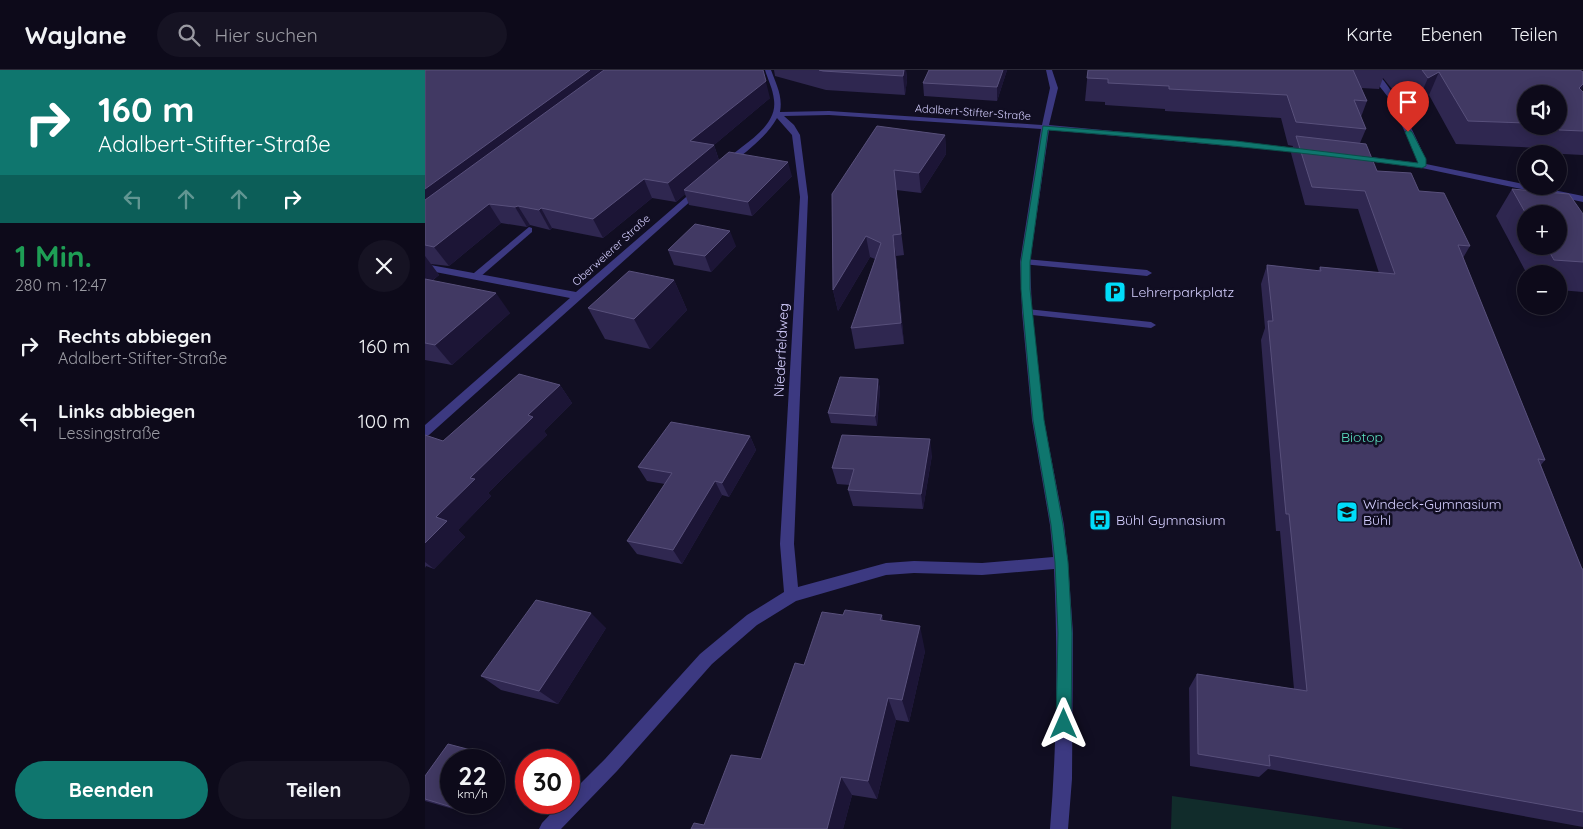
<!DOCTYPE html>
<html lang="de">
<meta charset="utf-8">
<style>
:root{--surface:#0d0a1a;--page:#161323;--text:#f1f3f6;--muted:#9a9aa2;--line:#2d2b39;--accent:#0f766e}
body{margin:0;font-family:Quicksand,sans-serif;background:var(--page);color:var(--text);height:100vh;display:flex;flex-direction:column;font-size:19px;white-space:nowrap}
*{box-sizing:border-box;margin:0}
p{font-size:16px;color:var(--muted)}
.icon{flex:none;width:28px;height:28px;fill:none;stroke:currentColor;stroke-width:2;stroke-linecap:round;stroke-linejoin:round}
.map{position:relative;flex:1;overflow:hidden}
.drawer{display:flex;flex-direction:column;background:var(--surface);width:425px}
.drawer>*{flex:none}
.banner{background:#0f766e;color:#fff;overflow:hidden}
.fabs{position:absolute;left:1092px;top:15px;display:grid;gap:10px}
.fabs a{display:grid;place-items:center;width:50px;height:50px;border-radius:50%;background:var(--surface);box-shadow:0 2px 12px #0003,0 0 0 1px var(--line);font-size:25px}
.speed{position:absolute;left:15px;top:679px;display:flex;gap:10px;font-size:25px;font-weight:700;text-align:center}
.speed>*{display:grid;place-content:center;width:65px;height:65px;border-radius:50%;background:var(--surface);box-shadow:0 2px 12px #0003,0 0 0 1px var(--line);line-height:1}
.speed small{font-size:12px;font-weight:400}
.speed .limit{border:8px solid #d22;background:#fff;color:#111}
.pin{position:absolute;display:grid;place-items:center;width:42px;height:42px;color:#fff;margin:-51px -21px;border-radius:50% 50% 50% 0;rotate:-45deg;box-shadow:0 0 5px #0007}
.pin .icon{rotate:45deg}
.me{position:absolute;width:55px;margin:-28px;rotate:0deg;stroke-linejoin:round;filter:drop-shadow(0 0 4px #0008)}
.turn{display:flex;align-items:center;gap:18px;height:105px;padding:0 15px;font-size:22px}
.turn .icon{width:65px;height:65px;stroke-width:2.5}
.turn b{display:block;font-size:35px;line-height:42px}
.lanes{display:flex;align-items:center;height:48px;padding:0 15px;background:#0003;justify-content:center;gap:25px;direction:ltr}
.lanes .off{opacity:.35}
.round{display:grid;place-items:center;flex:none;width:52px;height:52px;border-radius:26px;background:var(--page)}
.head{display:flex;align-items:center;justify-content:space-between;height:85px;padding:0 15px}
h1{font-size:30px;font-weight:800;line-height:38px;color:#1e9e55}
.action{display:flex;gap:10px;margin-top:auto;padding:10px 15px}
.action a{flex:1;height:58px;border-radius:30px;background:var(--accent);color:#fff;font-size:20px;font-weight:800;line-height:58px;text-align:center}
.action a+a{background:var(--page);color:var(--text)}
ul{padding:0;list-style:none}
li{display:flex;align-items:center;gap:15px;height:75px;padding:0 15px}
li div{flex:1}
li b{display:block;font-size:19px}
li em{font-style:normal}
header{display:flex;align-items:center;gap:30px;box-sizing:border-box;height:70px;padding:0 25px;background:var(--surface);border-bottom:1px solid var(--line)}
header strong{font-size:24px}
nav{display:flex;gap:28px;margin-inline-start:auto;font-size:18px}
.search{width:350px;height:45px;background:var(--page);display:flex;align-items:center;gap:12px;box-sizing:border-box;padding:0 18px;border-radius:28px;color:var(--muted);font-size:19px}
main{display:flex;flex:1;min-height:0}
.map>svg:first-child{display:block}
.green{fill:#112c2b}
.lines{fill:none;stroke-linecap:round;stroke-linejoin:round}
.service{fill:#3c3981;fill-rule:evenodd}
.minor{fill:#3c3981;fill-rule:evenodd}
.wall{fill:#2f2750;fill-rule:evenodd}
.shaded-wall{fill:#1c1536}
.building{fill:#413963;stroke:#58507b}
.route{fill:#0f766e;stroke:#0a4d48}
.labels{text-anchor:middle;stroke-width:5;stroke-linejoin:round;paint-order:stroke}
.far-street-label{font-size:11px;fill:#d5cfff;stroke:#110e22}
.poi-label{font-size:14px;fill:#d5cfff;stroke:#110e22;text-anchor:start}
.street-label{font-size:14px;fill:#d5cfff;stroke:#110e22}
.park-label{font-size:14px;fill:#5bdfc0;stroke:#110e22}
</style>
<header>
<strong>Waylane</strong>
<div class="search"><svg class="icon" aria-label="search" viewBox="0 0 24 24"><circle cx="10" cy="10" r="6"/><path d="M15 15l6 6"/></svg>Hier suchen</div>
<nav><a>Karte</a><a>Ebenen</a><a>Teilen</a></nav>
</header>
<main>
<section class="drawer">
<div class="banner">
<div class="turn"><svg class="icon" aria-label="right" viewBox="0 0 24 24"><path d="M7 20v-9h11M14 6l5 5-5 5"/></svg><div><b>160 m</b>Adalbert-Stifter-Straße</div></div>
<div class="lanes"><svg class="icon off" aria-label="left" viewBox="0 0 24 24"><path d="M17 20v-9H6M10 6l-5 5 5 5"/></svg><svg class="icon off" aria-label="ahead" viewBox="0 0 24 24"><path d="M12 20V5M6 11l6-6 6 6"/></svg><svg class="icon off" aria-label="ahead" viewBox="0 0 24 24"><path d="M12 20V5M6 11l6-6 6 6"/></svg><svg class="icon" aria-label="right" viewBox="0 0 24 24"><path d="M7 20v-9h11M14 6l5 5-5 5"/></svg></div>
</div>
<div class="head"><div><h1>1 Min.</h1><p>280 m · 12:47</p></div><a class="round"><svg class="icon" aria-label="close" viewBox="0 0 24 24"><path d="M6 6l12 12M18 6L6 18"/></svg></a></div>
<ul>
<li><svg class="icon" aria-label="right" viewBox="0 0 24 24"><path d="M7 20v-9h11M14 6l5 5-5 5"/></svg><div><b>Rechts abbiegen</b><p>Adalbert-Stifter-Straße</p></div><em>160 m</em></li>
<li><svg class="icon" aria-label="left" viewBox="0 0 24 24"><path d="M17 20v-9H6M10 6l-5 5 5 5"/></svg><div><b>Links abbiegen</b><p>Lessingstraße</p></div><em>100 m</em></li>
</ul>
<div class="action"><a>Beenden</a><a>Teilen</a></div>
</section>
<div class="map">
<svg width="1158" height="759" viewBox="0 0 1158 759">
<rect width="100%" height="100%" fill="#110e22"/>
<polygon class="green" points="747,726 979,759 746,759"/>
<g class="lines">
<g class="service">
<polygon points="104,157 107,158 107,162 55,207 49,207 49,203"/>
<polygon points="600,189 722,200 727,203 722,206 597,194 597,190"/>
<polygon points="602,239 726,252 731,255 726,258 598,244 597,242"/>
</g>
<g class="minor">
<path d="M340 0H346C351 14 358 26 355 42L404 41 617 55 625 18 621 0H627L633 18 624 55 883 79 887 81 883 83 624 60 605 192 607 242 619 350 639 455 643 492 648 563 647 709 643 759H625C632 673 633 585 629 499L557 505 489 503 461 505 371 531 332 555 287 594 192 701 136 759H114L117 753 137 732H144V725L180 689 275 584 322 545 359 522 355 474 375 127 367 65 352 48C341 68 321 81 304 96L297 94C313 76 353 59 349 30 348 19 343 10 340 0ZM404 45 616 59 595 192 597 242 607 350 625 455 628 487 557 493 489 491 461 493 373 517 369 474 383 127 375 65 369 55 359 46Z"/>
<path d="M939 0C941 0 944 0 946 0 965 6 992 71 1001 89V94L1158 126V132L997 98 927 89V85H930L993 93V89L963 27 948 8Z"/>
<polygon points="275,115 279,118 278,120 4,365 0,367 0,355 145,228 0,200 0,194 151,222"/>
</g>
</g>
<g class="wall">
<polygon points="0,0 345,28 289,75 294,90 367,106 327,146 264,135 260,124 251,132 227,128 178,168 127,158 125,160 105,155 102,157 76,153 24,196 6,194 14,205 7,211 85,243 27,295 0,290"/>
<polygon points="349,0 481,0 482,10 480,25 401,20 350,6"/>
<polygon points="582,0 572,31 499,26 498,13"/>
<path d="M663 0H1155L1156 20 1158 22V85L1119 83 1115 78 1031 74 1004 25 993 31 986 20 967 19 958 8 954 19 936 18 942 31 936 47 941 59 935 73 952 101 994 121 1045 176 1038 188 1120 390 1116 395 1157 499H1158V757L843 699 834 707 765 696 764 618 772 604 869 619 855 461H851L836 270 840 258 836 214 842 195 893 201 895 197 954 203 933 139 880 135 866 83 868 76 863 75 856 48 740 41V39L680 35V32L660 31ZM1101 24 1134 56H1101Z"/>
<polygon points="520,65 521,84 496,123 471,120 479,185 471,186 479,274 430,279 426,258 450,189 445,187 413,241 408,220 407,124"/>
<path d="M1087 119 1158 144V222L1134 220V204H1102L1071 146ZM1101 144 1134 176H1101Z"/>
<polygon points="311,176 286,202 249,195 243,180"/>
<polygon points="249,210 262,240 225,279 180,269 163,238"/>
<polygon points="453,309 455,319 452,356 406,353 403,343"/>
<polygon points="135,315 147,333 119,361 122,365 63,423 66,426 33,460 40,467 9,499 1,496 0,498 0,365 18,371"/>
<polygon points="325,366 331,380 304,427 297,425 257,494 212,484 202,471 240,414 222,411 213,397"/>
<polygon points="507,385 498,439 428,436 423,420 425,415 412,414 407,398"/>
<polygon points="418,545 457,545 458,551 500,581 484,652 471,650 452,729 427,725 418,759 266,759 279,755 336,689 379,595"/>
<polygon points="181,558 133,634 76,620 56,606"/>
<polygon points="65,685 76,691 26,732 49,732 42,743 0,731 0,706"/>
</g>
<g class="shaded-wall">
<polygon points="165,0 196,0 0,149 0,119"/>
<polygon points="338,0 345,28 289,75 295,94 259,120 260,124 251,132 243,113 265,71"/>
<polygon points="479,0 481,0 482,10 480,25 478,6"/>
<polygon points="578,0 582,0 572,31 572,17"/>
<polygon points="1014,2 1004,25 993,31 1003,8"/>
<polygon points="1158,14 1158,17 1150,31 1154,18"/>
<polygon points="520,65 521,84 496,123 494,103"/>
<polygon points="363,92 367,106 327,146 323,132"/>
<polygon points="219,109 227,128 178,168 168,149"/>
<polygon points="64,134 76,153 24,196 9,177"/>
<polygon points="93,136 105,155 102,157 90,137"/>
<polygon points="116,138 127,158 125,160 114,140"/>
<polygon points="305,161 311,176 286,202 280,186"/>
<polygon points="468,165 471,186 479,274 476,253"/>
<polygon points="441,166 445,187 413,241 408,220"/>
<polygon points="0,186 14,205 0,216"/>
<polygon points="249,210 262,240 225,279 209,249"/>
<polygon points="71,223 85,243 27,295 10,275"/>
<polygon points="453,309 455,319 452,356 450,346"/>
<polygon points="135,315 147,333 119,361 122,365 63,423 66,426 33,460 40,467 9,499 0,492 0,473 11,447 45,408 103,345"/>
<polygon points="325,366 331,380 304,427 297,413"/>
<polygon points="505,369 507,385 498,439 496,424"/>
<polygon points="290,411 297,425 257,494 248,480"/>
<polygon points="166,543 181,558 133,634 114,621"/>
<polygon points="495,556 500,581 484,652 477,630"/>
<polygon points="463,628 471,650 452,729 443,711"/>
<polygon points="65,685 76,691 69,702 69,690 62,690"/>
<polygon points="416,707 427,725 418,759 402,759"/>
<polygon points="33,732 49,732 42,743 30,738"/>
</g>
<g class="building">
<polygon points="0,0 165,0 0,119"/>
<polygon points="179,0 338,0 341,11 265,71 289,75 243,113 219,109 168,149 116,138 114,140 93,136 90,137 64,134 9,177 0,175 0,130"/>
<polygon points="394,0 479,0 478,6 398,1"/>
<polygon points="504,0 578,0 572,17 498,13"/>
<polygon points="663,0 928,0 942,31 929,30 941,59 871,52 862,25 744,19 744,16 683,13 683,9 662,8"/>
<polygon points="997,0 1155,0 1158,2 1158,14 1154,18 1158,22 1158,61 1134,60 1131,56 1134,56 1134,24 1101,24 1101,53 1043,51 1014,2 1003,8"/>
<polygon points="452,56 520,65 494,103 469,100 476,164 468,165 476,253 426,258 456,173 441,166 408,220 407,124"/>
<polygon points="871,66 941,74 952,101 986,103 994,121 1019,123 1045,176 1033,175 1120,390 1113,389 1157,499 1158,499 1158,742 844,685 845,696 773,684 772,604 882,621 864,444 861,444 843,251 848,251 842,195 896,201 895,197 970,204 940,121 887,117"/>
<polygon points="304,82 363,92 323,132 259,120"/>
<polygon points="1087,119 1144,124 1158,144 1158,192 1129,190 1121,176 1134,176 1134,144 1101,144"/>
<polygon points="270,154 305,161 280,186 243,180"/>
<polygon points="204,201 249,210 209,249 163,238"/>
<polygon points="0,209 71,223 10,275 0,273"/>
<polygon points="94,304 135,315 103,345 108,347 45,408 50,409 11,447 22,451 0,473 0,365 18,371"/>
<polygon points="415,307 453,309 450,346 403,343"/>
<polygon points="246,352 325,366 297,413 290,411 248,480 202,471 247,403 213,397"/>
<polygon points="417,365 505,369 496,424 423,420 429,399 407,398"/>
<polygon points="111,530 166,543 114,621 56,606"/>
<polygon points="420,540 457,545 455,550 495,556 477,630 463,628 443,711 416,707 402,759 266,759 269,753 279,755 306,685 336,689 370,593 379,595 397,542 418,545"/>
<polygon points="23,674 65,685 62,690 26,690 26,732 33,732 30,738 0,729 0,706"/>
</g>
<path class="route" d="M618 56 811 71 993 93 980 62 983 59 987 62 1001 89V96L997 98C873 81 749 70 623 60L605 192V219L619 350 638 455 643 492 647 563 646 654 644 659 639 662 633 659 631 654 633 563 630 492 626 455 608 350 596 219V192Z"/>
<defs>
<g id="parking-square" transform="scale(1.125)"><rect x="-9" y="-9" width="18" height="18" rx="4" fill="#01dcf9" stroke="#110e22"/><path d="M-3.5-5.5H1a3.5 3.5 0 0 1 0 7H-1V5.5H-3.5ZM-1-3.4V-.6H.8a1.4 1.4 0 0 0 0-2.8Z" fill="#111"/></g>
<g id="school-square" transform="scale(1.125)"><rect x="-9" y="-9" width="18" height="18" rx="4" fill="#01dcf9" stroke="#110e22"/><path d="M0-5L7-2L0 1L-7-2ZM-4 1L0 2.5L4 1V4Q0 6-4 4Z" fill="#111"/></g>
<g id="bus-square" transform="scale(1.125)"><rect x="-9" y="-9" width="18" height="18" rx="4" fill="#01dcf9" stroke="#110e22"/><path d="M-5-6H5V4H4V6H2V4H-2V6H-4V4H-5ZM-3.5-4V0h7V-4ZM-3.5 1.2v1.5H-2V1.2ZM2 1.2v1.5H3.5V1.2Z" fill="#111"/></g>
</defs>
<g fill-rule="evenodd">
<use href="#parking-square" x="690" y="222"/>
<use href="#school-square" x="922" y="442"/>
<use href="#bus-square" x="675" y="450"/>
</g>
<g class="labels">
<g class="far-street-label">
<text transform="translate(548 42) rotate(4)" y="4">Adalbert-Stifter-Straße</text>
<text transform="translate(186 180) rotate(-42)" y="4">Oberweierer Straße</text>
</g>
<g class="poi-label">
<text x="706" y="227">Lehrerparkplatz</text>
<text x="938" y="439">Windeck-Gymnasium<tspan x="938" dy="16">Bühl</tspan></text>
<text x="691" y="455">Bühl Gymnasium</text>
</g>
<g class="street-label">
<text transform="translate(356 280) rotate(-87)" y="5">Niederfeldweg</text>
</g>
<g class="park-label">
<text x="937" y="372">Biotop</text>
</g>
</g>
</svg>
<div class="fabs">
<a><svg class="icon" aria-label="sound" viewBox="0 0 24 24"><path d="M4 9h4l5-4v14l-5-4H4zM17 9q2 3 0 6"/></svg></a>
<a><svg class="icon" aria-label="search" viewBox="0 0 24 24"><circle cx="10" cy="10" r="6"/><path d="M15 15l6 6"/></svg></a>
<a>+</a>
<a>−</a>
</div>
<div class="speed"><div>22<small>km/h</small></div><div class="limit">30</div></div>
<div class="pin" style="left:983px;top:62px;background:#d93025"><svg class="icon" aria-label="arrive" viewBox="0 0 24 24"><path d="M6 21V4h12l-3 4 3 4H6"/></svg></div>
<svg class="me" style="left:639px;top:654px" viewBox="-20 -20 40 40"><path d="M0-17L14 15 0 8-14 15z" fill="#0f766e" stroke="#fff" stroke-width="4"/></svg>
</div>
</main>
